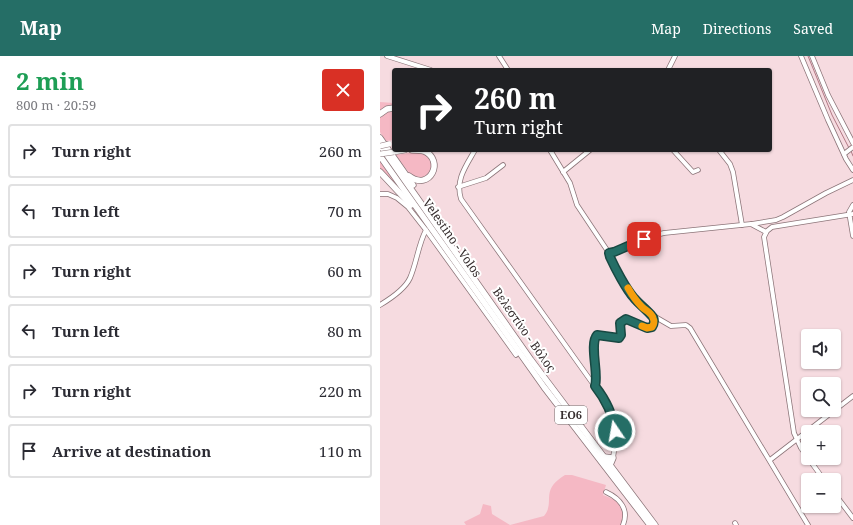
<!DOCTYPE html>
<meta charset="utf-8">
<style>
:root{--surface:#fff;--page:#f7f7f7;--text:#2b2b33;--muted:#7c7c81;--line:#e1e1e2;--accent:#256e66}
body{margin:0;font-family:"Noto Serif",serif;background:var(--page);color:var(--text);height:100vh;display:flex;flex-direction:column;font-size:15px;white-space:nowrap}
*{box-sizing:border-box;margin:0}
p{font-size:13px;color:var(--muted)}
.icon{flex:none;width:22px;height:22px;fill:none;stroke:currentColor;stroke-width:2;stroke-linecap:round;stroke-linejoin:round}
.map{position:relative;flex:1;overflow:hidden}
.panel{display:flex;flex-direction:column;background:var(--surface);width:380px}
.panel>*{flex:none}
.banner{position:absolute;left:12px;top:12px;width:380px;height:84px;border-radius:4px;box-shadow:0 1px 3px #0004;background:#202124;color:#fff;overflow:hidden}
.fabs{position:absolute;left:421px;top:273px;display:grid;gap:8px}
.fabs a{display:grid;place-items:center;width:40px;height:40px;border-radius:4px;background:var(--surface);box-shadow:0 1px 3px #0004;font-size:20px}
.pin{position:absolute;display:grid;place-items:center;width:34px;height:34px;color:#fff;margin:-17px;border-radius:8px;box-shadow:0 2px 6px #0006}
.me{position:absolute;width:44px;margin:-22px;rotate:348deg;stroke-linejoin:round;filter:drop-shadow(0 0 3px #0008)}
.turn{display:flex;align-items:center;gap:14px;height:84px;padding:0 16px;font-size:18px}
.turn .icon{width:52px;height:52px;stroke-width:2.5}
.turn b{display:block;font-size:28px;line-height:34px}
.round{display:grid;place-items:center;flex:none;width:42px;height:42px;border-radius:4px;background:var(--page)}
.headline{display:flex;align-items:center;justify-content:space-between;height:68px;padding:0 16px}
h1{font-size:24px;font-weight:700;line-height:30px;color:#1e9e55}
ul{padding:0;list-style:none}
li{display:flex;align-items:center;gap:12px;height:54px;margin:0 8px 6px;padding:0 8px;border:2px solid var(--line);border-radius:4px}
li div{flex:1}
li b{display:block;font-size:15px}
li em{font-style:normal}
header{display:flex;align-items:center;gap:24px;box-sizing:border-box;height:56px;padding:0 20px;background:var(--accent);color:#fff}
header strong{font-size:19px}
nav{display:flex;gap:22px;margin-inline-start:auto;font-size:14px}
main{display:flex;flex:1;min-height:0}
.map>svg:first-child{display:block}
.green{fill:#f5b8c4}
.lines{fill:none;stroke-linecap:round;stroke-linejoin:round}
.stream{stroke:#b37a86;stroke-width:1}
.minor-casing{stroke:#8c7579;stroke-width:5.5}
.major-casing{stroke:#8c7579;stroke-width:6}
.highway-casing{stroke:#8c7579;stroke-width:7}
.minor{stroke:#fff;stroke-width:4}
.major{stroke:#fff;stroke-width:5}
.highway{stroke:#fff;stroke-width:5.5}
.major-bridge-casing{stroke:#8c7579;stroke-width:6;stroke-linecap:butt}
.major-bridge{stroke:#fff;stroke-width:5}
.route-casing{stroke:#184842;stroke-width:10}
.route{stroke:#256e66;stroke-width:7}
.slow{stroke:#f59e0b;stroke-width:7}
.labels{text-anchor:middle;stroke-width:4;stroke-linejoin:round;paint-order:stroke}
.shield{fill:#fff;stroke:#726c6d;stroke-width:1}
.shield-label{font-size:11px;font-weight:bold;fill:#362d2e}
.street-label{font-size:12px;fill:#362d2e;stroke:#fff}
</style>
<header>
<strong>Map</strong>
<nav><a>Map</a><a>Directions</a><a>Saved</a></nav>
</header>
<main>
<section class="panel">
<div class="headline"><div><h1>2 min</h1><p>800 m · 20:59</p></div><a class="round" style="background:#d93025;color:#fff"><svg class="icon" aria-label="close" viewBox="0 0 24 24"><path d="M6 6l12 12M18 6L6 18"/></svg></a></div>
<ul>
<li><svg class="icon" aria-label="right" viewBox="0 0 24 24"><path d="M7 20v-9h11M14 6l5 5-5 5"/></svg><div><b>Turn right</b></div><em>260 m</em></li>
<li><svg class="icon" aria-label="left" viewBox="0 0 24 24"><path d="M17 20v-9H6M10 6l-5 5 5 5"/></svg><div><b>Turn left</b></div><em>70 m</em></li>
<li><svg class="icon" aria-label="right" viewBox="0 0 24 24"><path d="M7 20v-9h11M14 6l5 5-5 5"/></svg><div><b>Turn right</b></div><em>60 m</em></li>
<li><svg class="icon" aria-label="left" viewBox="0 0 24 24"><path d="M17 20v-9H6M10 6l-5 5 5 5"/></svg><div><b>Turn left</b></div><em>80 m</em></li>
<li><svg class="icon" aria-label="right" viewBox="0 0 24 24"><path d="M7 20v-9h11M14 6l5 5-5 5"/></svg><div><b>Turn right</b></div><em>220 m</em></li>
<li><svg class="icon" aria-label="arrive" viewBox="0 0 24 24"><path d="M6 21V4h12l-3 4 3 4H6"/></svg><div><b>Arrive at destination</b></div><em>110 m</em></li>
</ul>
</section>
<div class="map">
<svg width="473" height="469" viewBox="0 0 473 469">
<rect width="100%" height="100%" fill="#f6dbe0"/>
<g class="green">
<polygon points="0,46 14,47 14,50 0,55"/>
<polygon points="14,54 14,84 6,85 0,76 0,61 6,55"/>
<polygon points="36,96 44,97 52,104 51,117 41,123 31,119 15,99"/>
<polygon points="0,105 27,141 0,114"/>
<path d="M185 419H192L226 429 223 439 238 445 244 453 242 469H86L84 466 100 458 103 448 111 450 112 458 130 469 164 460C176 445 159 435 185 419Z"/>
</g>
<g class="lines">
<g class="stream">
<polyline points="428,0 452,59 469,92"/>
<polyline points="471,95 473,100"/>
</g>
<g class="minor-casing">
<g id="minor">
<polyline points="7,0 51,14"/>
<polyline points="119,0 128,14"/>
<polyline points="421,0 448,64 466,103 473,114"/>
<polyline points="432,0 448,39 473,87"/>
<polyline points="288,14 295,0"/>
<path d="M95 94C86 110 75 124 81 143L226 346C235 364 237 382 233 402"/>
<polyline points="170,94 190,127 197,149 229,197 235,196 268,181 284,177 371,168 386,176"/>
<polyline points="293,94 313,116 318,114"/>
<polyline points="339,94 350,108 353,116 362,169"/>
<polyline points="464,98 473,91"/>
<polyline points="183,116 210,94"/>
<polyline points="78,131 106,122 123,109"/>
<polyline points="0,138 8,138 17,142 28,151 46,174 136,299"/>
<polyline points="473,149 469,156 473,180"/>
<polyline points="372,168 396,164 403,161 446,137 473,124"/>
<path d="M0 249C10 243 25 233 30 222 37 206 38 189 46 174"/>
<polyline points="272,259 291,270 306,269 310,272 428,469"/>
<path d="M215 330C219 318 212 294 215 280L219 279 239 282 241 279 240 267 246 263 267 272 272 271C274 268 275 263 272 259 270 256 265 254 262 251 253 242 231 209 229 197"/>
<polyline points="390,404 473,340"/>
<polyline points="444,424 421,392 414,377 384,181 387,175 392,171 473,158"/>
<path d="M226 436C241 443 249 454 243 469"/>
<polyline points="454,437 473,462"/>
<polyline points="355,467 356,469"/>
</g>
</g>
<g class="major-casing">
<polyline id="major" points="14,96 25,94"/>
</g>
<g class="highway-casing">
<g id="highway">
<polyline points="0,58 7,53 14,52"/>
<polyline points="0,82 33,129"/>
<polyline points="0,89 151,304 275,469"/>
<polyline points="0,100 164,331 270,469"/>
<polyline points="0,116 31,149"/>
<path d="M29 120C50 136 65 104 44 95 40 94 36 94 32 94"/>
<polyline points="224,401 233,402 230,409"/>
</g>
</g>
<use href="#minor" class="minor"/>
<use href="#major" class="major"/>
<use href="#highway" class="highway"/>
<g class="major-bridge-casing">
<g id="major-bridge">
<polyline points="0,90 9,88"/>
<polyline points="0,98 14,96"/>
</g>
</g>
<use href="#major-bridge" class="major-bridge"/>
</g>
<g class="lines">
<g class="route-casing">
<path id="route" d="M235 375C233 358 226 344 215 330 219 318 209 288 217 279L239 282 241 279 240 267 246 263 267 272 272 271C274 268 275 263 272 260 267 254 259 248 254 242 246 233 235 212 230 201L229 197 234 196 264 183"/>
</g>
<use href="#route" class="route"/>
<path class="slow" d="M248 232C252 239 256 245 262 251 265 254 272 257 273 262 275 266 274 268 272 271L267 272 262 270"/>
</g>
<g class="labels">
<rect class="shield" x="175" y="350" width="32" height="18" rx="3"/>
<g class="shield-label">
<text x="191" y="363">ΕΟ6</text>
</g>
<g class="street-label">
<text transform="translate(72 182) rotate(55)" y="4">Velestino - Volos</text>
<text transform="translate(144 274) rotate(55)" y="4">Βελεστίνο - Βόλος</text>
</g>
</g>
</svg>
<div class="fabs">
<a><svg class="icon" aria-label="sound" viewBox="0 0 24 24"><path d="M4 9h4l5-4v14l-5-4H4zM17 9q2 3 0 6"/></svg></a>
<a><svg class="icon" aria-label="search" viewBox="0 0 24 24"><circle cx="10" cy="10" r="6"/><path d="M15 15l6 6"/></svg></a>
<a>+</a>
<a>−</a>
</div>
<div class="pin" style="left:264px;top:183px;background:#d93025"><svg class="icon" aria-label="arrive" viewBox="0 0 24 24"><path d="M6 21V4h12l-3 4 3 4H6"/></svg></div>
<svg class="me" style="left:235px;top:375px" viewBox="-20 -20 40 40"><circle r="17" fill="#256e66" stroke="#fff" stroke-width="3"/><path d="M0-11L8 9 0 5-8 9z" fill="#fff"/></svg>
<div class="banner">
<div class="turn"><svg class="icon" aria-label="right" viewBox="0 0 24 24"><path d="M7 20v-9h11M14 6l5 5-5 5"/></svg><div><b>260 m</b>Turn right</div></div>
</div>
</div>
</main>
